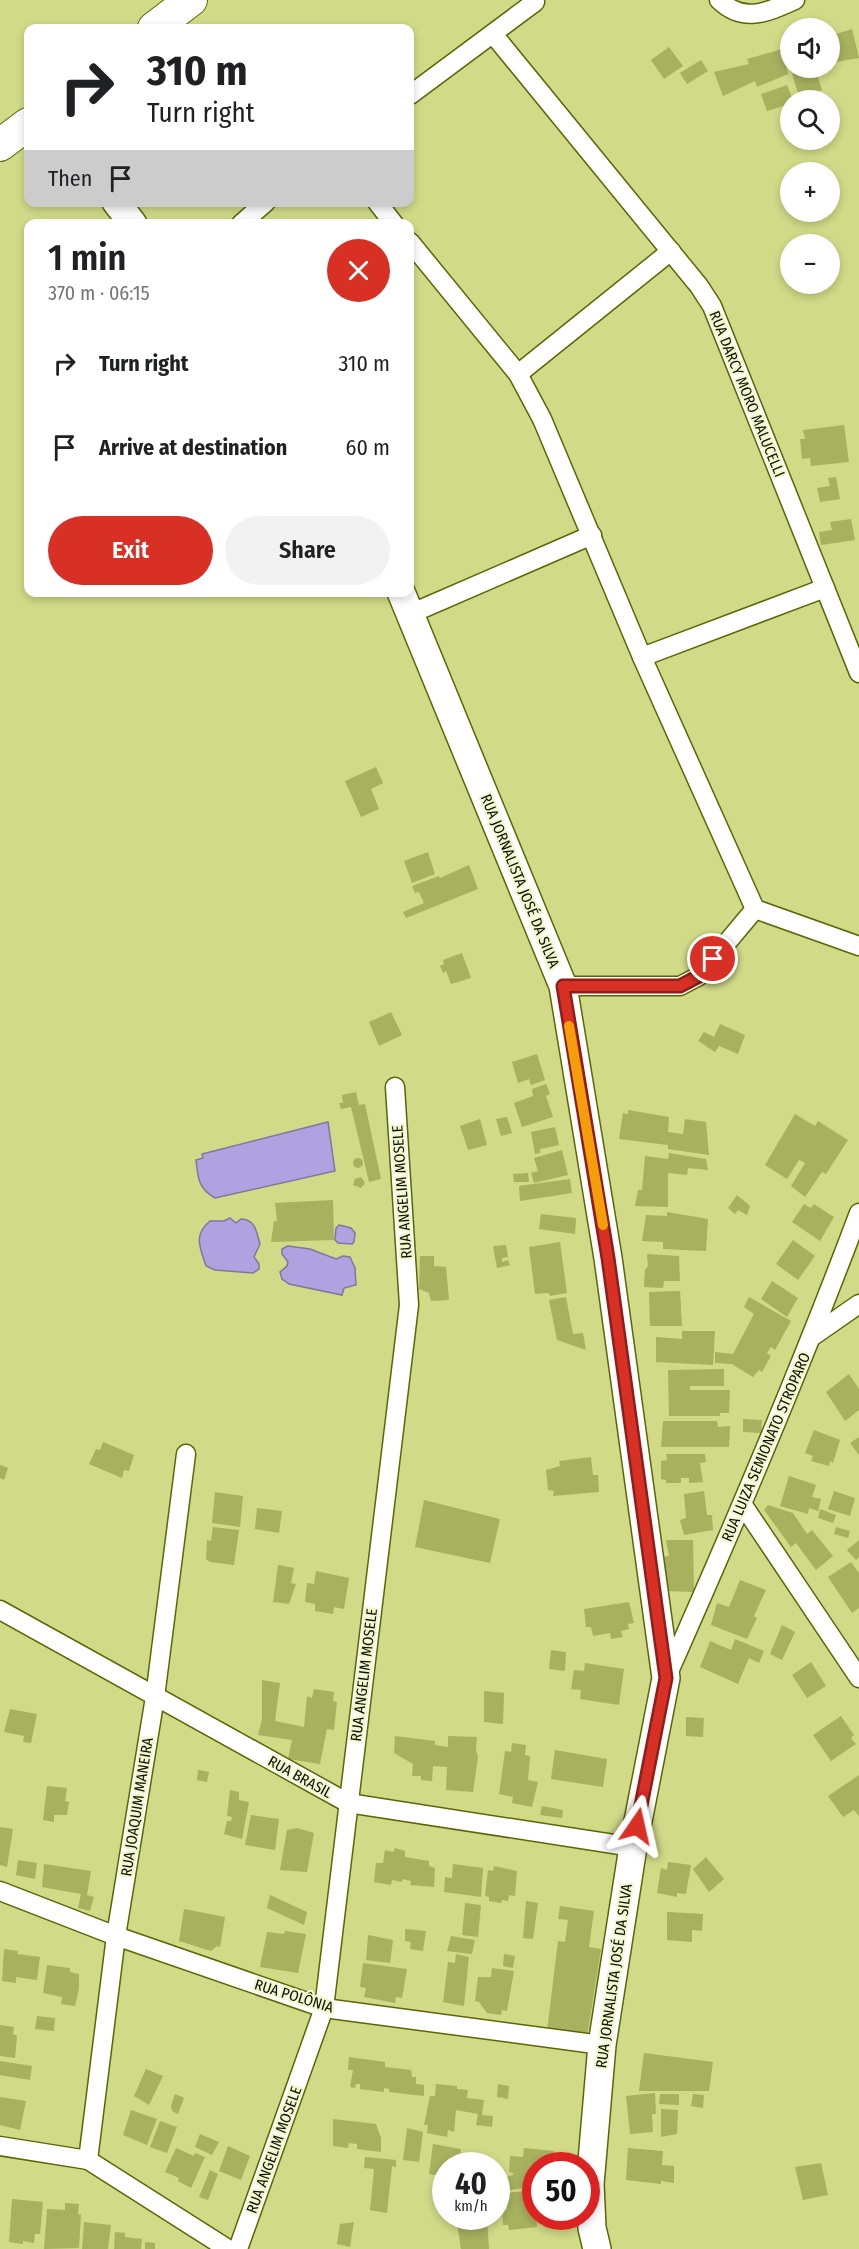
<!DOCTYPE html>
<meta charset="utf-8">
<style>
:root{--surface:#fff;--page:#f2f2f2;--text:#202124;--muted:#757577;--accent:#d93025}
body{margin:0;font-family:"Fira Sans Condensed",sans-serif;background:var(--page);color:var(--text);height:100vh;display:flex;flex-direction:column;font-size:22px;white-space:nowrap}
*{box-sizing:border-box;margin:0}
p{font-size:20px;color:var(--muted)}
.icon{flex:none;width:33px;height:33px;fill:none;stroke:currentColor;stroke-width:2;stroke-linecap:round;stroke-linejoin:round}
.map{position:relative;flex:1;overflow:hidden}
.sheet{position:absolute;left:24px;top:219px;width:390px;height:378px;display:flex;flex-direction:column;background:var(--surface);border-radius:12px;box-shadow:0 3px 9px #0003}
.sheet>*{flex:none}
.guide{position:absolute;left:24px;top:24px;width:390px;height:183px;border-radius:12px;box-shadow:0 3px 9px #0003;background:#fff;color:var(--text);overflow:hidden}
.controls{position:absolute;left:780px;top:18px;display:grid;gap:12px}
.controls a{display:grid;place-items:center;width:60px;height:60px;border-radius:50%;background:var(--surface);box-shadow:0 3px 9px #0003;font-size:30px}
.speed{position:absolute;left:432px;top:2152px;display:flex;gap:12px;font-size:30px;font-weight:700;text-align:center}
.speed>*{display:grid;place-content:center;width:78px;height:78px;border-radius:50%;background:var(--surface);box-shadow:0 3px 9px #0003;line-height:1}
.speed small{font-size:15px;font-weight:400}
.speed .limit{border:9px solid #d22;background:#fff;color:#111}
.pin{position:absolute;display:grid;place-items:center;width:51px;height:51px;color:#fff;margin:-26px;border:3px solid #fff;border-radius:50%;box-shadow:0 2px 6px #0007}
.me{position:absolute;width:66px;margin:-33px;rotate:11deg;stroke-linejoin:round;filter:drop-shadow(0 0 4px #0008)}
.turn{display:flex;align-items:center;gap:21px;height:126px;padding:0 24px;font-size:27px}
.turn .icon{width:78px;height:78px;stroke-width:2.5}
.turn b{display:block;font-size:42px;line-height:51px}
.then{display:flex;align-items:center;height:57px;padding:0 24px;background:#0003;gap:12px;font-size:22px}
.round{display:grid;place-items:center;flex:none;width:63px;height:63px;border-radius:32px;background:var(--page)}
.overview{display:flex;align-items:center;justify-content:space-between;height:102px;padding:0 24px}
h1{font-size:36px;font-weight:600;line-height:45px}
.action{display:flex;gap:12px;margin-top:auto;padding:12px 24px}
.action a{flex:1;height:69px;border-radius:36px;background:var(--accent);color:#fff;font-size:24px;font-weight:600;line-height:69px;text-align:center}
.action a+a{background:var(--page);color:var(--text)}
ul{padding:0;list-style:none}
li{display:flex;align-items:center;gap:18px;height:84px;padding:0 24px}
li div{flex:1}
li b{display:block;font-size:22px}
li em{font-style:normal}
.map>svg:first-child{display:block}
.water{fill:#b0a2e1;stroke:#80769e;stroke-width:1.5}
.building{fill:#a7b15e}
.lines{fill:none;stroke-linecap:round;stroke-linejoin:round}
.minor-casing{stroke:#5e6504;stroke-width:21}
.secondary-casing{stroke:#5e6504;stroke-width:30}
.trunk-casing{stroke:#5e6504;stroke-width:34}
.minor{stroke:#fff;stroke-width:18}
.secondary{stroke:#fff;stroke-width:27}
.trunk{stroke:#fff;stroke-width:32}
.route-casing{stroke:#8d1f18;stroke-width:15}
.route{stroke:#d93025;stroke-width:10}
.slow{stroke:#f59e0b;stroke-width:10}
.labels{text-anchor:middle;stroke-width:4.5;stroke-linejoin:round;paint-order:stroke}
.street-label{font-size:15px;fill:#0f1100;stroke:#f1f7ce}
</style>
<div class="map">
<svg width="859" height="2249" viewBox="0 0 859 2249">
<rect width="100%" height="100%" fill="#d0da87"/>
<g class="water">
<path d="M328 1122 335 1171 215 1198C198 1188 198 1178 196 1160L203 1158 202 1154Z"/>
<path d="M230 1218 236 1223 241 1219C256 1220 256 1231 260 1244L254 1257 259 1264V1269L253 1273 215 1270 206 1266C200 1248 193 1235 210 1221H224Z"/>
<polygon points="339,1225 351,1228 355,1233 354,1242 352,1244 338,1243 335,1240 336,1228"/>
<polygon points="288,1246 310,1249 336,1259 343,1256 350,1257 355,1268 356,1285 344,1288 342,1295 289,1284 282,1279 280,1272 287,1266 288,1262 282,1254 282,1249"/>
</g>
<g class="building">
<polygon points="852,29 859,58 830,63 830,36"/>
<polygon points="669,47 683,66 664,79 651,60"/>
<polygon points="782,49 788,74 757,87 755,81 723,96 714,72 749,64 747,59"/>
<polygon points="701,60 708,71 687,84 680,73"/>
<polygon points="811,68 815,68 822,90 799,96 792,74"/>
<polygon points="787,85 793,100 790,100 790,104 767,111 761,94"/>
<polygon points="844,425 849,462 811,466 810,458 802,459 800,439 805,439 803,430"/>
<polygon points="836,477 840,499 820,502 817,488 830,486 828,478"/>
<polygon points="851,519 855,540 821,545 819,532 832,530 830,522"/>
<polygon points="376,767 383,783 371,789 379,809 361,817 345,781"/>
<polygon points="428,852 435,874 412,883 404,861"/>
<polygon points="469,865 478,889 406,918 403,912 424,903 419,892 415,893 412,886 439,876 440,878"/>
<polygon points="462,953 471,978 451,984 446,971 443,973 440,966 444,964 443,960"/>
<polygon points="391,1012 402,1035 379,1046 369,1022"/>
<polygon points="720,1024 745,1035 738,1054 719,1046 715,1052 698,1041 704,1032 714,1037"/>
<polygon points="537,1054 545,1080 531,1085 529,1079 518,1083 512,1062"/>
<polygon points="546,1084 550,1094 546,1096 553,1117 522,1127 514,1103 533,1096 532,1089"/>
<polygon points="356,1092 359,1105 365,1104 381,1179 369,1182 351,1107 341,1109 339,1103 343,1103 342,1095"/>
<polygon points="628,1110 669,1117 668,1132 683,1134 685,1119 706,1122 709,1155 668,1149 668,1145 619,1139 623,1113 628,1114"/>
<polygon points="795,1114 815,1126 818,1121 848,1140 826,1174 822,1172 805,1197 791,1186 805,1163 799,1160 787,1179 765,1165"/>
<polygon points="507,1117 512,1133 501,1136 496,1119"/>
<polygon points="480,1119 487,1145 468,1150 460,1126"/>
<polygon points="555,1127 559,1145 540,1149 540,1153 535,1154 531,1132"/>
<polygon points="562,1150 568,1175 534,1183 531,1173 538,1171 534,1158"/>
<polygon points="669,1153 706,1159 708,1170 688,1168 687,1175 668,1173 668,1207 635,1206 638,1190 642,1190 645,1156 668,1159"/>
<circle cx="358" cy="1163" r="5"/>
<polygon points="528,1173 529,1182 514,1182 513,1174"/>
<polygon points="361,1177 365,1183 361,1188 353,1185 355,1179"/>
<polygon points="570,1179 572,1193 520,1201 519,1186"/>
<polygon points="737,1195 750,1206 747,1215 738,1210 735,1214 728,1208"/>
<polygon points="333,1200 334,1240 271,1242 274,1221 277,1221 275,1203"/>
<polygon points="804,1204 811,1208 814,1204 834,1217 820,1241 792,1222"/>
<polygon points="667,1212 708,1219 706,1251 663,1249 663,1242 642,1241 646,1215 667,1216"/>
<polygon points="541,1214 576,1218 575,1234 539,1229"/>
<polygon points="793,1240 815,1256 798,1280 776,1264"/>
<polygon points="560,1242 567,1293 550,1296 549,1293 535,1294 529,1247"/>
<polygon points="506,1245 508,1257 502,1258 502,1262 508,1260 510,1265 497,1268 493,1246"/>
<polygon points="647,1254 679,1256 680,1281 664,1281 663,1288 644,1287 645,1270 648,1266"/>
<polygon points="420,1256 434,1256 434,1266 446,1267 449,1300 431,1301 429,1293 419,1289"/>
<polygon points="772,1281 798,1298 787,1317 761,1299"/>
<polygon points="680,1291 682,1326 650,1326 649,1292"/>
<polygon points="566,1297 573,1334 583,1333 586,1350 557,1340 549,1300"/>
<polygon points="749,1297 791,1321 775,1350 771,1347 767,1353 771,1356 762,1372 759,1370 753,1377 732,1364 715,1363 715,1352 733,1354 754,1314 744,1307"/>
<polygon points="682,1331 715,1331 713,1365 656,1362 656,1337 682,1339"/>
<polygon points="724,1369 724,1386 690,1386 690,1390 730,1390 729,1413 720,1413 720,1416 669,1416 668,1370"/>
<polygon points="849,1374 859,1389 859,1410 845,1421 826,1392"/>
<polygon points="743,1419 762,1420 761,1433 743,1432"/>
<polygon points="663,1421 717,1421 718,1427 730,1426 729,1447 661,1447"/>
<polygon points="814,1430 840,1440 833,1463 830,1461 829,1466 811,1461 813,1456 805,1453"/>
<polygon points="859,1437 859,1455 850,1443"/>
<polygon points="103,1442 134,1455 129,1471 124,1470 122,1478 89,1464 96,1449 100,1450"/>
<polygon points="666,1454 705,1454 706,1462 700,1463 703,1482 689,1483 689,1478 681,1478 681,1483 666,1483 666,1480 661,1479 661,1461 667,1460"/>
<polygon points="591,1457 593,1475 598,1475 599,1492 553,1496 554,1491 548,1490 546,1470 560,1466 559,1461"/>
<polygon points="0,1465 8,1468 4,1480 0,1478"/>
<polygon points="789,1476 816,1485 812,1497 821,1499 818,1511 809,1508 808,1514 780,1506"/>
<polygon points="704,1491 707,1515 712,1515 713,1530 684,1535 680,1520 686,1518 684,1494"/>
<polygon points="834,1491 855,1498 850,1516 828,1509"/>
<polygon points="215,1492 243,1496 240,1527 212,1523"/>
<polygon points="424,1500 500,1519 490,1563 415,1547"/>
<polygon points="768,1505 793,1513 807,1534 812,1530 833,1556 816,1570 796,1543 791,1547 764,1510"/>
<polygon points="257,1508 282,1511 279,1533 255,1529"/>
<polygon points="820,1509 836,1515 833,1523 818,1518"/>
<polygon points="213,1527 239,1530 234,1565 210,1562 206,1559 207,1540 211,1541"/>
<polygon points="836,1527 850,1531 848,1538 834,1534"/>
<polygon points="666,1540 693,1540 694,1592 665,1591 663,1557 669,1556"/>
<polygon points="859,1540 859,1557 856,1560 847,1550"/>
<polygon points="851,1562 859,1573 859,1608 852,1613 828,1577"/>
<polygon points="278,1565 294,1568 291,1583 296,1584 289,1604 273,1602"/>
<polygon points="316,1571 349,1578 344,1609 334,1607 333,1614 315,1611 315,1604 305,1602 307,1583 314,1584"/>
<polygon points="740,1580 766,1590 754,1616 757,1618 747,1639 711,1625 717,1603 729,1607"/>
<polygon points="629,1602 634,1623 628,1624 629,1629 621,1631 623,1637 611,1639 610,1633 593,1636 591,1627 586,1627 584,1609"/>
<polygon points="782,1625 795,1632 782,1660 770,1654"/>
<polygon points="735,1639 764,1651 759,1663 749,1658 738,1684 700,1667 710,1641 731,1650"/>
<polygon points="551,1650 566,1652 565,1671 549,1669"/>
<polygon points="811,1662 826,1686 807,1698 792,1675"/>
<polygon points="585,1663 624,1669 619,1705 580,1699 581,1690 571,1689 574,1670 584,1671"/>
<polygon points="262,1680 280,1683 275,1721 304,1727 307,1696 312,1698 314,1689 334,1692 333,1701 337,1702 334,1730 327,1729 320,1764 288,1759 292,1740 258,1735 262,1719"/>
<polygon points="484,1691 504,1693 503,1724 484,1722"/>
<polygon points="10,1709 37,1714 31,1743 23,1742 24,1736 4,1732"/>
<polygon points="841,1716 854,1735 851,1738 856,1744 831,1761 813,1735"/>
<polygon points="686,1717 704,1718 703,1737 686,1736"/>
<polygon points="395,1736 435,1741 435,1745 448,1747 448,1736 477,1737 476,1750 478,1757 473,1792 446,1790 447,1767 433,1766 432,1781 421,1780 421,1776 412,1776 413,1764 394,1753"/>
<polygon points="512,1743 526,1745 525,1755 530,1756 528,1780 538,1782 532,1807 512,1803 513,1797 499,1794 505,1751 511,1752"/>
<polygon points="555,1750 607,1759 603,1787 551,1779"/>
<polygon points="198,1770 209,1772 207,1782 197,1780"/>
<polygon points="859,1775 859,1816 854,1810 843,1817 828,1796"/>
<polygon points="47,1786 67,1788 65,1801 69,1802 67,1815 54,1815 54,1822 43,1820"/>
<polygon points="230,1790 239,1792 239,1800 249,1802 242,1839 224,1834 227,1821 231,1821 232,1817 227,1816"/>
<polygon points="542,1806 563,1810 562,1818 540,1815"/>
<polygon points="251,1815 279,1819 275,1850 245,1845"/>
<polygon points="0,1827 13,1829 7,1867 0,1865"/>
<polygon points="297,1828 314,1833 307,1872 280,1870 287,1830"/>
<polygon points="395,1848 405,1851 405,1857 429,1861 429,1866 435,1868 434,1887 410,1885 411,1881 402,1879 402,1882 392,1880 391,1885 374,1882 376,1863 383,1863 385,1850 393,1852"/>
<polygon points="706,1857 724,1879 709,1892 693,1869"/>
<polygon points="18,1860 37,1863 35,1879 16,1875"/>
<polygon points="668,1862 691,1865 686,1894 677,1893 677,1897 657,1893 661,1868 667,1870"/>
<polygon points="44,1864 91,1871 87,1895 94,1897 90,1911 78,1908 81,1894 42,1887"/>
<polygon points="453,1864 483,1868 481,1897 444,1892 445,1877 452,1878"/>
<polygon points="494,1866 517,1871 515,1896 509,1895 508,1901 502,1900 501,1903 489,1901 489,1897 485,1896 488,1870 493,1871"/>
<polygon points="270,1895 307,1912 304,1925 267,1908"/>
<polygon points="526,1901 538,1903 533,1939 523,1938"/>
<polygon points="465,1903 481,1905 478,1937 462,1935"/>
<polygon points="560,1906 594,1911 589,1947 601,1949 587,2037 547,2031 558,1941 565,1942 568,1920 558,1919"/>
<polygon points="184,1909 225,1917 220,1947 217,1946 211,1951 179,1941"/>
<polygon points="667,1912 703,1914 702,1931 692,1930 692,1942 667,1940"/>
<polygon points="405,1929 426,1931 423,1951 410,1949 411,1942 405,1941"/>
<polygon points="285,1931 306,1934 298,1973 260,1967 267,1932 284,1934"/>
<polygon points="368,1935 393,1940 390,1963 366,1960"/>
<polygon points="451,1936 475,1940 472,1954 447,1951"/>
<polygon points="4,1949 18,1951 17,1954 40,1957 37,1980 16,1977 16,1983 2,1981"/>
<polygon points="456,1954 469,1957 464,2006 443,2002 448,1962 455,1963"/>
<polygon points="504,1954 515,1956 513,1968 503,1966"/>
<polygon points="363,1963 407,1969 402,1998 396,1997 395,2003 364,1997 366,1988 360,1987"/>
<polygon points="47,1965 70,1968 70,1972 79,1974 79,1988 75,2006 61,2004 62,1997 43,1993"/>
<polygon points="492,1968 514,1971 507,2011 502,2010 501,2015 487,2013 479,2002 475,2001 478,1977 491,1977"/>
<polygon points="37,2016 55,2018 54,2031 35,2029"/>
<polygon points="0,2025 14,2027 13,2034 17,2036 15,2058 0,2056"/>
<polygon points="644,2053 713,2062 709,2091 639,2091"/>
<polygon points="349,2057 385,2062 385,2067 411,2070 412,2077 416,2077 416,2084 424,2085 424,2096 389,2092 389,2089 384,2088 384,2092 360,2089 360,2084 356,2084 355,2088 350,2087 353,2070 348,2070"/>
<polygon points="0,2061 32,2066 30,2080 0,2075"/>
<polygon points="146,2069 163,2076 149,2105 134,2096"/>
<polygon points="436,2084 457,2086 457,2089 468,2090 467,2098 484,2100 482,2115 493,2116 492,2127 476,2125 478,2114 456,2110 454,2132 448,2130 447,2137 427,2133 428,2125 424,2125 430,2096 435,2096"/>
<polygon points="498,2084 509,2086 508,2099 497,2097"/>
<polygon points="655,2093 656,2114 652,2114 653,2132 630,2134 626,2096"/>
<polygon points="175,2094 184,2098 178,2114 172,2111 171,2106"/>
<polygon points="660,2094 679,2094 679,2105 659,2104"/>
<polygon points="693,2094 704,2095 703,2108 691,2106"/>
<polygon points="0,2097 26,2101 20,2130 0,2125"/>
<polygon points="661,2109 678,2110 677,2134 661,2137"/>
<polygon points="131,2110 157,2119 147,2145 123,2135"/>
<polygon points="333,2119 376,2124 381,2138 381,2152 357,2149 357,2144 349,2143 348,2148 333,2146"/>
<polygon points="160,2121 177,2127 167,2153 150,2147"/>
<polygon points="407,2128 423,2132 419,2162 403,2160"/>
<polygon points="200,2134 219,2142 212,2155 195,2147"/>
<polygon points="433,2144 461,2149 459,2166 446,2166 446,2177 429,2174"/>
<polygon points="228,2146 250,2156 241,2180 219,2171"/>
<polygon points="176,2148 194,2156 195,2153 205,2157 191,2188 178,2181 179,2178 165,2172"/>
<polygon points="524,2148 554,2151 552,2164 557,2166 536,2166 536,2179 530,2179 531,2187 503,2191 500,2179 513,2175 513,2173 509,2172 510,2156 523,2157"/>
<polygon points="628,2148 663,2151 662,2165 674,2166 674,2183 661,2181 661,2184 626,2180"/>
<polygon points="365,2157 396,2160 396,2167 392,2166 387,2213 370,2210 374,2169 364,2168"/>
<polygon points="821,2163 828,2195 803,2200 795,2167"/>
<polygon points="210,2170 218,2174 208,2200 199,2197"/>
<polygon points="535,2190 537,2227 509,2230 508,2225 503,2225 502,2211 507,2210 505,2193"/>
<polygon points="12,2199 43,2202 40,2234 35,2234 34,2243 23,2241 23,2244 9,2242"/>
<polygon points="65,2203 79,2204 78,2214 81,2215 79,2248 44,2249 47,2209 65,2210"/>
<polygon points="456,2217 487,2217 489,2249 461,2249"/>
<polygon points="84,2222 111,2225 108,2249 82,2249"/>
<polygon points="354,2222 350,2247 337,2244 340,2224"/>
<polygon points="115,2232 125,2233 125,2237 142,2239 141,2249 114,2249"/>
<polygon points="145,2242 155,2243 155,2249 145,2249"/>
</g>
<g class="lines">
<g class="minor-casing">
<g id="minor">
<path d="M719 0C744 24 768 12 795 0"/>
<polyline points="493,34 699,286 712,306 859,673"/>
<polyline points="410,95 535,2"/>
<polyline points="377,202 394,224"/>
<polyline points="241,224 266,202"/>
<polyline points="410,242 518,374 542,419 642,657 755,909 859,946"/>
<polyline points="518,374 671,251"/>
<polyline points="410,614 592,535"/>
<polyline points="642,657 825,588"/>
<polyline points="563,986 680,986 699,976 755,909"/>
<polyline points="813,1336 859,1304"/>
<polyline points="743,1505 859,1678"/>
<polyline points="0,1610 348,1803 633,1847"/>
<path d="M667 1676C735 1523 800 1370 859 1213"/>
<polyline points="0,1891 116,1936 324,2008 602,2045"/>
<polyline points="0,2146 88,2160 228,2249"/>
<polyline points="88,2160 116,1936 155,1697 186,1454"/>
<polyline points="238,2249 324,2008 409,1305 395,1087"/>
</g>
</g>
<g class="secondary-casing">
<g id="secondary">
<polyline points="116,202 133,224"/>
<polyline points="401,592 563,986 608,1258 666,1678 633,1847 602,2045 590,2184 592,2228 597,2249"/>
</g>
</g>
<g class="trunk-casing">
<g id="trunk">
<polyline points="154,28 191,0"/>
<polyline points="0,145 28,124"/>
</g>
</g>
<use href="#minor" class="minor"/>
<use href="#secondary" class="secondary"/>
<use href="#trunk" class="trunk"/>
</g>
<g class="lines">
<g class="route-casing">
<polyline id="route" points="637,1826 666,1678 608,1258 563,986 680,986 699,976 713,959"/>
</g>
<use href="#route" class="route"/>
<polyline class="slow" points="569,1026 603,1225"/>
</g>
<g class="labels">
<g class="street-label">
<text transform="translate(747 394) rotate(68)" y="5">RUA DARCY MORO MALUCELLI</text>
<text transform="translate(520 881) rotate(68)" y="5">RUA JORNALISTA JOSÉ DA SILVA</text>
<text transform="translate(402 1192) rotate(-94)" y="5">RUA ANGELIM MOSELE</text>
<text transform="translate(766 1447) rotate(-67)" y="5">RUA LUIZA SEMIONATO STROPARO</text>
<text transform="translate(364 1675) rotate(-83)" y="5">RUA ANGELIM MOSELE</text>
<text transform="translate(300 1777) rotate(29)" y="5">RUA BRASIL</text>
<text transform="translate(137 1807) rotate(-81)" y="5">RUA JOAQUIM MANEIRA</text>
<text transform="translate(614 1976) rotate(-82)" y="5">RUA JORNALISTA JOSÉ DA SILVA</text>
<text transform="translate(294 1996) rotate(17)" y="5">RUA POLÔNIA</text>
<text transform="translate(274 2150) rotate(-70)" y="5">RUA ANGELIM MOSELE</text>
</g>
</g>
</svg>
<div class="controls">
<a><svg class="icon" aria-label="sound" viewBox="0 0 24 24"><path d="M4 9h4l5-4v14l-5-4H4zM17 9q2 3 0 6"/></svg></a>
<a><svg class="icon" aria-label="search" viewBox="0 0 24 24"><circle cx="10" cy="10" r="6"/><path d="M15 15l6 6"/></svg></a>
<a>+</a>
<a>−</a>
</div>
<div class="speed"><div>40<small>km/h</small></div><div class="limit">50</div></div>
<div class="pin" style="left:713px;top:959px;background:#d93025"><svg class="icon" aria-label="arrive" viewBox="0 0 24 24"><path d="M6 21V4h12l-3 4 3 4H6"/></svg></div>
<svg class="me" style="left:637px;top:1826px" viewBox="-20 -20 40 40"><path d="M0-17L14 15 0 8-14 15z" fill="#d93025" stroke="#fff" stroke-width="4"/></svg>
<div class="guide">
<div class="turn"><svg class="icon" aria-label="right" viewBox="0 0 24 24"><path d="M7 20v-9h11M14 6l5 5-5 5"/></svg><div><b>310 m</b>Turn right</div></div>
<div class="then">Then<svg class="icon" aria-label="arrive" viewBox="0 0 24 24"><path d="M6 21V4h12l-3 4 3 4H6"/></svg></div>
</div>
<section class="sheet">
<div class="overview"><div><h1>1 min</h1><p>370 m · 06:15</p></div><a class="round" style="background:#d93025;color:#fff"><svg class="icon" aria-label="close" viewBox="0 0 24 24"><path d="M6 6l12 12M18 6L6 18"/></svg></a></div>
<ul>
<li><svg class="icon" aria-label="right" viewBox="0 0 24 24"><path d="M7 20v-9h11M14 6l5 5-5 5"/></svg><div><b>Turn right</b></div><em>310 m</em></li>
<li><svg class="icon" aria-label="arrive" viewBox="0 0 24 24"><path d="M6 21V4h12l-3 4 3 4H6"/></svg><div><b>Arrive at destination</b></div><em>60 m</em></li>
</ul>
<div class="action"><a>Exit</a><a>Share</a></div>
</section>
</div>
